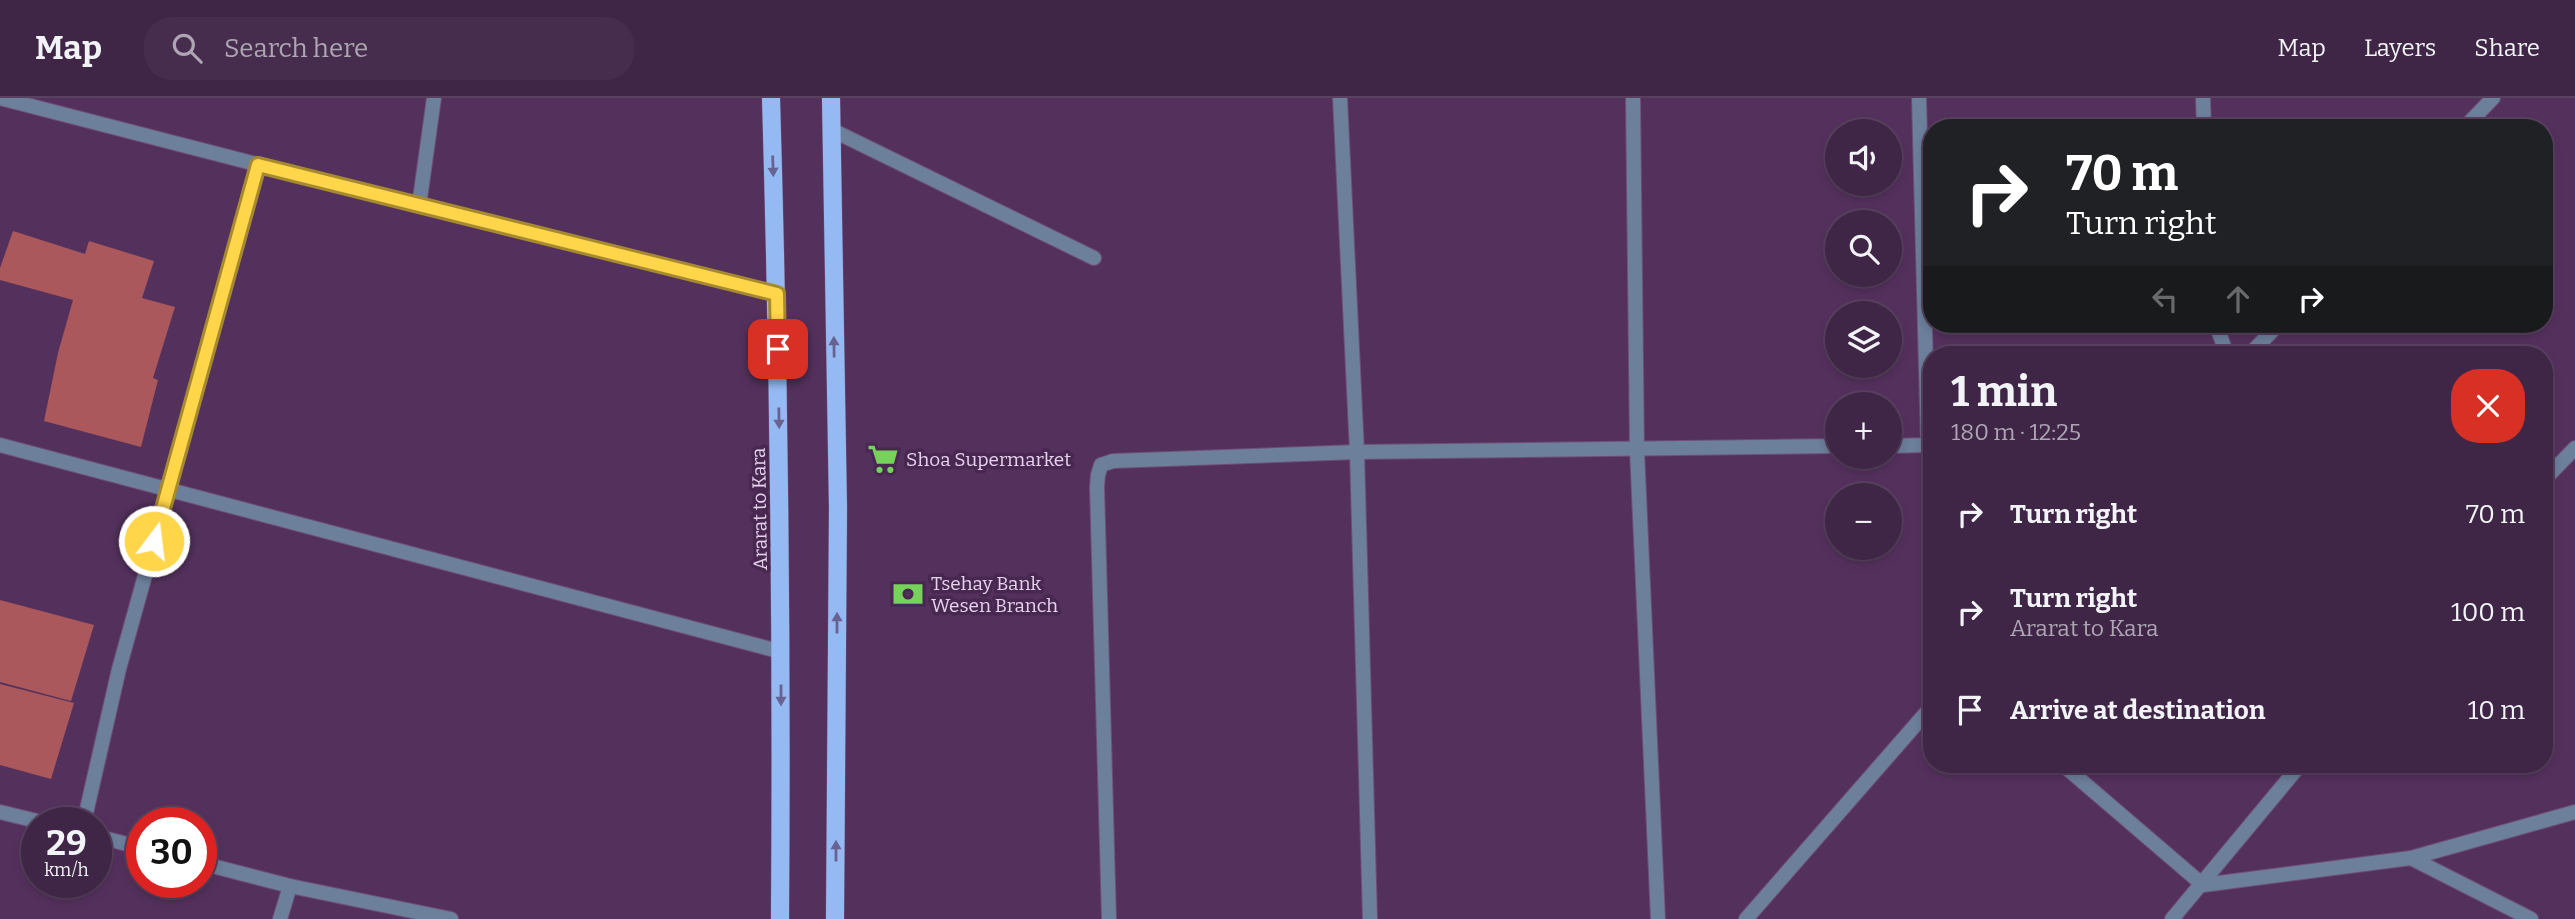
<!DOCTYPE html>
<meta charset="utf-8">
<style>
:root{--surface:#3f2546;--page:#462d4d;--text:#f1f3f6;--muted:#ada5b3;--line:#58425f}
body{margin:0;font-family:Bitter,serif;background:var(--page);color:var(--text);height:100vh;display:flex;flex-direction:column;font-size:26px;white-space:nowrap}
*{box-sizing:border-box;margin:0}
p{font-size:23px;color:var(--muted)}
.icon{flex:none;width:38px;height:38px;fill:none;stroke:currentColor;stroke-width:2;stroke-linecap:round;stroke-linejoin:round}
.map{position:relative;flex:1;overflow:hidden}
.panel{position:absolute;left:1923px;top:248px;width:630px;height:427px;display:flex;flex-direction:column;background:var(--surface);border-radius:28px;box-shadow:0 4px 10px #0003,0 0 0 2px var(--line)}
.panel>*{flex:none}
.guide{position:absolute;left:1923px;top:21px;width:630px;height:214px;border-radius:28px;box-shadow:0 4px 10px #0003,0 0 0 2px var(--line);background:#202124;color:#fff;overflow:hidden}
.buttons{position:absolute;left:1825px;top:21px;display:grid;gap:14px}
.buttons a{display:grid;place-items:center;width:77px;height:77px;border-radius:50%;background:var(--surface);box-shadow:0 4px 10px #0003,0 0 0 2px var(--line);font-size:35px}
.speed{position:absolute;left:21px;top:709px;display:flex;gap:14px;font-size:35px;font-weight:700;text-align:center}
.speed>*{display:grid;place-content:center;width:91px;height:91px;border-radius:50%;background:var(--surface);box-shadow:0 4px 10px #0003,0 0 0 2px var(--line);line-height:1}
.speed small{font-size:18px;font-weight:400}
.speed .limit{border:10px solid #d22;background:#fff;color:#111}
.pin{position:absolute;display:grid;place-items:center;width:60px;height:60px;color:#fff;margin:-30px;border-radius:14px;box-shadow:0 4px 10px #0006}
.me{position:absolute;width:77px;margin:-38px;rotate:15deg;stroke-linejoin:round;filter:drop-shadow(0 0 5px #0008)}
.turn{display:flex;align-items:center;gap:24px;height:147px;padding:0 28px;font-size:32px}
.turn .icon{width:91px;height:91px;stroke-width:2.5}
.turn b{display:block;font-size:49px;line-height:60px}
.lanes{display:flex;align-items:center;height:66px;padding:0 28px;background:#0003;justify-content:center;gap:35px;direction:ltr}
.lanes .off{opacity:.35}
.round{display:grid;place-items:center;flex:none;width:74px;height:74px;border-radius:28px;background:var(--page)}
.overview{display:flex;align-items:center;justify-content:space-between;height:119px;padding:0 28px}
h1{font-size:42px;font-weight:700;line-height:52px}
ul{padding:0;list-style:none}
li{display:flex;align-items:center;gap:21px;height:98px;padding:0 28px}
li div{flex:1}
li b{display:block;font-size:26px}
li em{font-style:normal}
header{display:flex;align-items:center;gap:42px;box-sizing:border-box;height:98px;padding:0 35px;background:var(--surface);border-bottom:2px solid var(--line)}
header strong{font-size:33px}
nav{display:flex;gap:38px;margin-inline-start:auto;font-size:24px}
.search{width:490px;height:63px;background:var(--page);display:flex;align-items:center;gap:18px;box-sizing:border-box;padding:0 24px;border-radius:28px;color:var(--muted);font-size:26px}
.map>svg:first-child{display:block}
.building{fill:#aa585b}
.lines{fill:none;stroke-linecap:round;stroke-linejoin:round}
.minor-casing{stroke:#6e4e77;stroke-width:16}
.primary-casing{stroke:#6e4e77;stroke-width:19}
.minor{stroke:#6c7f9b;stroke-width:14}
.primary{stroke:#95baf3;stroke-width:18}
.oneway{fill:#676292}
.route-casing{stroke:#a68a30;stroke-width:18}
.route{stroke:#ffd54a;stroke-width:12}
.labels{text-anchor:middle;stroke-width:7;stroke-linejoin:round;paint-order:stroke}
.poi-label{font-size:19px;fill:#e6d2ec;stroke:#482751;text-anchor:start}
.street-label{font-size:19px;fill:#e6d2ec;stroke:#482751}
</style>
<header>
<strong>Map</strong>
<div class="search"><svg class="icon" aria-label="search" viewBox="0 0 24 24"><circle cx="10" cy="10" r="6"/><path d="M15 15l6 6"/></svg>Search here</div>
<nav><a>Map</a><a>Layers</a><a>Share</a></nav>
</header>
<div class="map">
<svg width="2575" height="821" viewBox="0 0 2575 821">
<rect width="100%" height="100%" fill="#54315d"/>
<g class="building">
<polygon points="13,133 85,156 89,143 154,163 142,200 175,209 153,280 158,282 141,349 44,323 58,255 73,202 0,182 0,170"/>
<polygon points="0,502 94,527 71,603 0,584"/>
<polygon points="0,586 74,605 51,681 0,667"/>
</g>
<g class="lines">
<g class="minor-casing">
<g id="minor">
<polyline points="0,0 419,108 777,196"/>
<polyline points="1340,0 1357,354 1370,821"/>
<polyline points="1633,0 1637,352 1658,821"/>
<polyline points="2203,0 2204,30"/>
<polyline points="2464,30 2493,0"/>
<polyline points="832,32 1094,160"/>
<polyline points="419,108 434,0"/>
<polyline points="2216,226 2227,257"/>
<polyline points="2249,257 2279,226"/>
<polyline points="0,347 782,554"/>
<polyline points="1890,348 1928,347 1919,0"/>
<polyline points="2544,382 2575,350"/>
<polyline points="2063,667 2203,787 2411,760 2575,714"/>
<polyline points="0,714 41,724"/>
<polyline points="84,724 119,571 259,67"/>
<polyline points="96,738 142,750"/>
<polyline points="2411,760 2531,821"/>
<polyline points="201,765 290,788 451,821"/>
<polyline points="280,821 290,788"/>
<polyline points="1109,821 1097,389 1098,377 1101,367 1113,363 1357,354 1838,348"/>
<polyline points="1746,821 1932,608"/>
<polyline points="2172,821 2300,667"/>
</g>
</g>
<g class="primary-casing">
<g id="primary">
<path d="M771 0C779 274 782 547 780 821"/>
<polyline points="831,0 838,410 835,821"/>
</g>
</g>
<use href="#minor" class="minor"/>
<use href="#primary" class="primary"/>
</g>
<defs><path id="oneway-solid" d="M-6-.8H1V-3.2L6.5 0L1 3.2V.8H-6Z" transform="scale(1.75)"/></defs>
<g class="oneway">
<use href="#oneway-solid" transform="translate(773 68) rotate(88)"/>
<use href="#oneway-solid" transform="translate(834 249) rotate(-91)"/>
<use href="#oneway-solid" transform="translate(779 320) rotate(89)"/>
<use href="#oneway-solid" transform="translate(837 525) rotate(-90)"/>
<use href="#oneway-solid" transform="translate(781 597) rotate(90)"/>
<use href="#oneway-solid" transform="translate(836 753) rotate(-90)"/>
</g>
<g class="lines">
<g class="route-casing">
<polyline id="route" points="154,443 258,67 777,196 778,251"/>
</g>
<use href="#route" class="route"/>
</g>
<defs>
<g id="supermarket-bare" transform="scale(2.415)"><path d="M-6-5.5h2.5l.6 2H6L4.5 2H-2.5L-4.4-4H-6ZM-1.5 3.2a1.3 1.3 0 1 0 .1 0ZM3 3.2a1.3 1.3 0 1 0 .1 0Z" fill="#76d25a" stroke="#482751" stroke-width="2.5" paint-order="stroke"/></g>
<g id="bank-bare" transform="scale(2.415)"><path d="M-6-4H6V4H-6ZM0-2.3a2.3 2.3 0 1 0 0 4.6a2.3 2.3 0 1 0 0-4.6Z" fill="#76d25a" stroke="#482751" stroke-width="2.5" paint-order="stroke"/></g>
</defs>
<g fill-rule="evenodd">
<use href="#supermarket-bare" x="883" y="361"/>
<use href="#bank-bare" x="908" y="496"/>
</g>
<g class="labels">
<g class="poi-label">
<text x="906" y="368">Shoa Supermarket</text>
<text x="931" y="492">Tsehay Bank<tspan x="931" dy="22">Wesen Branch</tspan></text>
</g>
<g class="street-label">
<text transform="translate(759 411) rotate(-91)" y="7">Ararat to Kara</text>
</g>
</g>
</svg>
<div class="buttons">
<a><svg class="icon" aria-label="sound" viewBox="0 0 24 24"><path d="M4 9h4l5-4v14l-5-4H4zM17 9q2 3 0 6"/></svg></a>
<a><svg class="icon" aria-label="search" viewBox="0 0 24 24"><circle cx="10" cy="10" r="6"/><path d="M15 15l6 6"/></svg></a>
<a><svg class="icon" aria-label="layers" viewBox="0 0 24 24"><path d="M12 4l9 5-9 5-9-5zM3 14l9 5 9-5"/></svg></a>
<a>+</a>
<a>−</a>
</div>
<div class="speed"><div>29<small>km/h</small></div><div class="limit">30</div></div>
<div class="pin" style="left:778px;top:251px;background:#d93025"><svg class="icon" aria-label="arrive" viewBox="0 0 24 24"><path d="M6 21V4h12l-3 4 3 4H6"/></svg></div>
<svg class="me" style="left:154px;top:443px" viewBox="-20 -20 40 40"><circle r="17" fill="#ffd54a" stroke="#fff" stroke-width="3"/><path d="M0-11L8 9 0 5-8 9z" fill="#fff"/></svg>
<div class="guide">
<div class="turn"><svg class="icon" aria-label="right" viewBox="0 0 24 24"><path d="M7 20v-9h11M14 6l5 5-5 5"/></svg><div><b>70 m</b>Turn right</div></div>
<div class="lanes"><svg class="icon off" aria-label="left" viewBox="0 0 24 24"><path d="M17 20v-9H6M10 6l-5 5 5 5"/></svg><svg class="icon off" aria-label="ahead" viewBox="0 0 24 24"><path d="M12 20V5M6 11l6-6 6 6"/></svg><svg class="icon" aria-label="right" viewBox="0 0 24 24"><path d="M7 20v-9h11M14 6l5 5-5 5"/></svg></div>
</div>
<section class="panel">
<div class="overview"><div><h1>1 min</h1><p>180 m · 12:25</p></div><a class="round" style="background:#d93025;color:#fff"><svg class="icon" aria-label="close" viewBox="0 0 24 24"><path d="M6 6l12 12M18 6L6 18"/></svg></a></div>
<ul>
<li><svg class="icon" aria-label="right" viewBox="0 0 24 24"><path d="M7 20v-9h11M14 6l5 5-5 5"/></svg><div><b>Turn right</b></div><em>70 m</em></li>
<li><svg class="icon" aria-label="right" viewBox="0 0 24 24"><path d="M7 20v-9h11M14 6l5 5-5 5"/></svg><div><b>Turn right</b><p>Ararat to Kara</p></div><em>100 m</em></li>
<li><svg class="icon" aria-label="arrive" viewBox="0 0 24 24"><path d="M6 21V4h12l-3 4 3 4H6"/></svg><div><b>Arrive at destination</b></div><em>10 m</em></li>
</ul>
</section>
</div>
